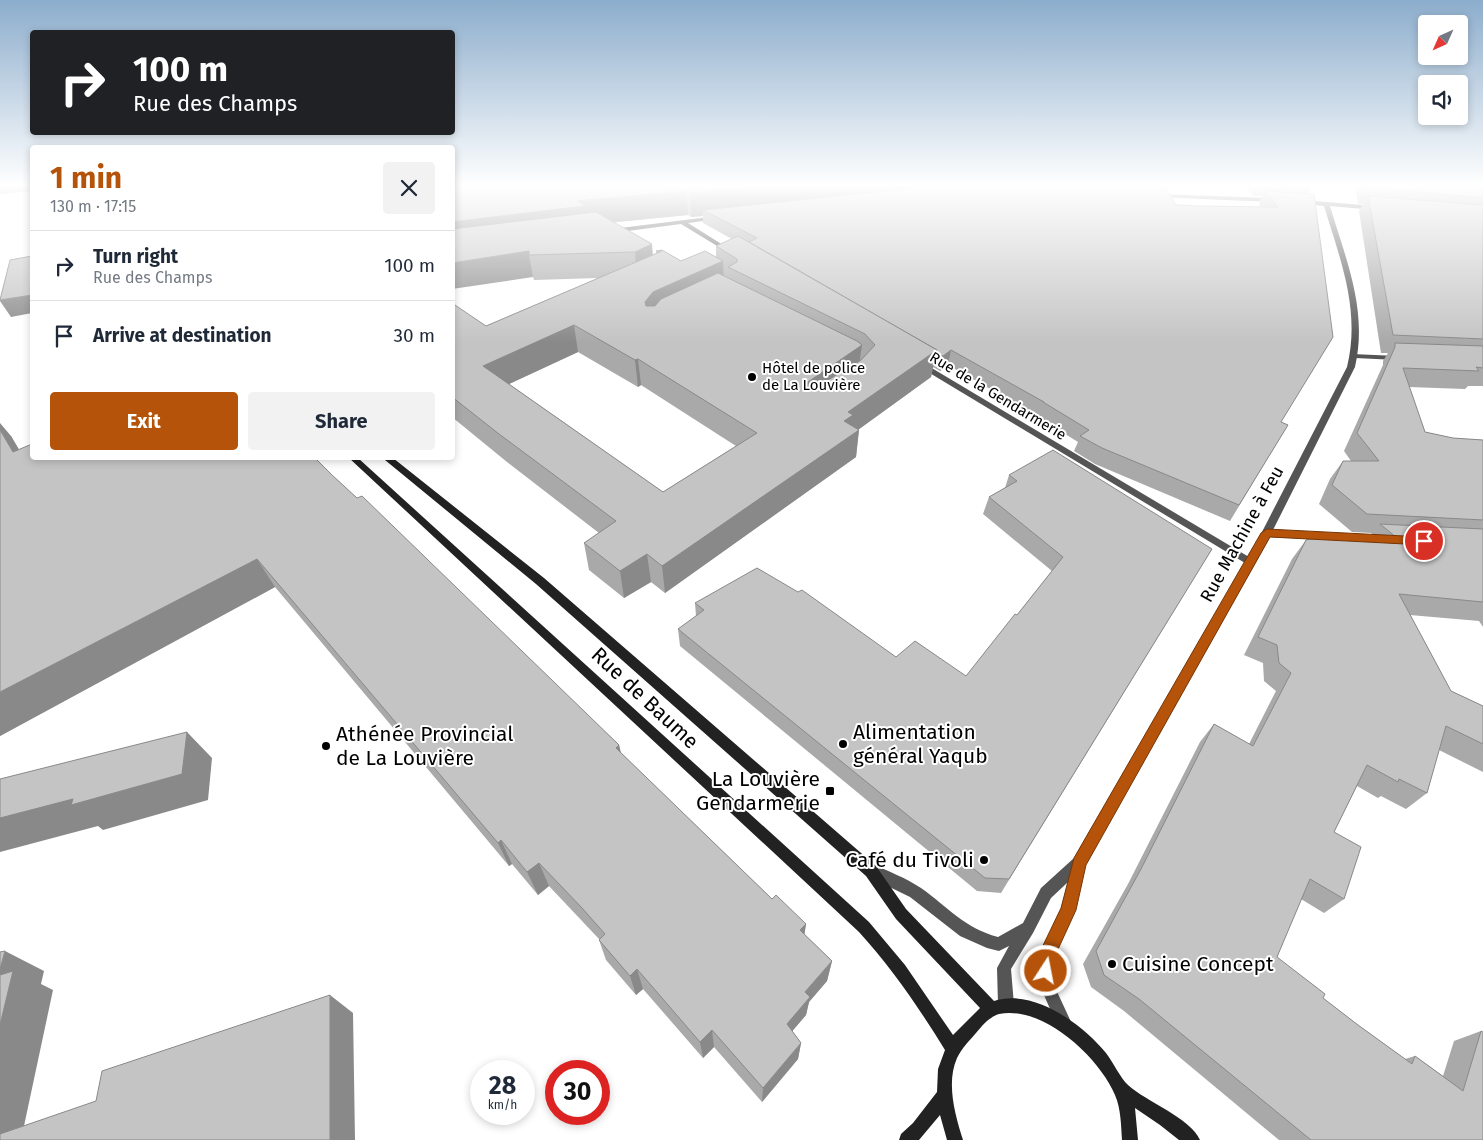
<!DOCTYPE html>
<meta charset="utf-8">
<style>
:root{--surface:#fff;--page:#f2f2f3;--text:#1f2937;--muted:#747a83;--line:#e0e1e3;--accent:#b45309}
body{margin:0;font-family:"Fira Sans",sans-serif;background:var(--page);color:var(--text);height:100vh;display:flex;flex-direction:column;font-size:19px;white-space:nowrap}
*{box-sizing:border-box;margin:0}
p{font-size:16px;color:var(--muted)}
.icon{flex:none;width:28px;height:28px;fill:none;stroke:currentColor;stroke-width:2;stroke-linecap:round;stroke-linejoin:round}
.map{position:relative;flex:1;overflow:hidden}
.panel{position:absolute;left:30px;top:145px;width:425px;height:315px;display:flex;flex-direction:column;background:var(--surface);border-radius:5px;box-shadow:0 2px 8px #0003}
.panel>*{flex:none}
.banner{position:absolute;left:30px;top:30px;width:425px;height:105px;border-radius:5px;box-shadow:0 2px 8px #0003;background:#202124;color:#fff;overflow:hidden}
.needle{width:32px;rotate:225deg}
.tools{position:absolute;left:1418px;top:15px;display:grid;gap:10px}
.tools a{display:grid;place-items:center;width:50px;height:50px;border-radius:5px;background:var(--surface);box-shadow:0 2px 8px #0003;font-size:25px}
.speed{position:absolute;left:470px;top:1060px;display:flex;gap:10px;font-size:25px;font-weight:700;text-align:center}
.speed>*{display:grid;place-content:center;width:65px;height:65px;border-radius:50%;background:var(--surface);box-shadow:0 2px 8px #0003;line-height:1}
.speed small{font-size:12px;font-weight:400}
.speed .limit{border:8px solid #d22;background:#fff;color:#111}
.pin{position:absolute;display:grid;place-items:center;width:42px;height:42px;color:#fff;margin:-21px;border:2px solid #fff;border-radius:50%;box-shadow:0 1px 5px #0007}
.me{position:absolute;width:55px;margin:-28px;rotate:11deg;stroke-linejoin:round;filter:drop-shadow(0 0 4px #0008)}
.turn{display:flex;align-items:center;gap:18px;height:105px;padding:0 20px;font-size:22px}
.turn .icon{width:65px;height:65px;stroke-width:2.5}
.turn b{display:block;font-size:35px;line-height:42px}
.round{display:grid;place-items:center;flex:none;width:52px;height:52px;border-radius:5px;background:var(--page)}
.summary{display:flex;align-items:center;justify-content:space-between;height:85px;padding:0 20px}
h1{font-size:30px;font-weight:700;line-height:38px;color:var(--accent)}
.primary-button{display:flex;gap:10px;margin-top:auto;padding:10px 20px}
.primary-button a{flex:1;height:58px;border-radius:5px;background:var(--accent);color:#fff;font-size:20px;font-weight:700;line-height:58px;text-align:center}
.primary-button a+a{background:var(--page);color:var(--text)}
ul{padding:0;list-style:none}
li{display:flex;align-items:center;gap:15px;height:70px;padding:0 20px;border-top:1px solid var(--line)}
li div{flex:1}
li b{display:block;font-size:19px}
li em{font-style:normal}
.map>svg:first-child{display:block}
.lines{fill:none;stroke-linecap:round;stroke-linejoin:round}
.lane{fill:#555;fill-rule:evenodd}
.street{fill:#555;fill-rule:evenodd}
.secondary{fill:#222;fill-rule:evenodd}
.wall{fill:#a9a9a9;fill-rule:evenodd}
.shaded-wall{fill:#898989}
.building{fill:#c4c4c4;stroke:#898989;fill-rule:evenodd}
.route{fill:#b45309;stroke:#753606}
.poi-dot{fill:#000;stroke:#fff;stroke-width:2}
.labels{text-anchor:middle;stroke-width:4;stroke-linejoin:round;paint-order:stroke}
.far-poi-label{font-size:15px;fill:#000;stroke:#fff;text-anchor:start}
.far-street-label{font-size:15px;fill:#000;stroke:#fff}
.street-label{font-size:18px;fill:#000;stroke:#fff}
.near-street-label{font-size:21px;fill:#000;stroke:#fff}
.near-poi-label{font-size:21px;fill:#000;stroke:#fff;text-anchor:start}
</style>
<div class="map">
<svg width="1483" height="1140" viewBox="0 0 1483 1140">
<rect width="100%" height="100%" fill="#fff"/>
<g class="lines">
<polygon class="lane" points="1352,354 1397,356 1401,358 1397,360 1355,358 1352,358"/>
<g class="street">
<polygon points="1155,194 1273,198 1276,200 1273,202 1157,197 1154,195"/>
<path d="M1302 200 1375 206 1378 208 1375 210 1330 206C1346 260 1368 310 1355 367L1273 530 1381 536 1386 539 1381 542 1270 537 1085 865 1075 910 1052 959 1053 983 1072 1024 1069 1029 1064 1032 1059 1029 1039 984 1038 958 1061 909 1068 882 1051 898 1033 933 1011 969 1014 1005 1011 1010 1006 1013 1001 1010 998 1005 997 968 1009 946 999 951 987 948 960 936 910 897 867 876 865 871 867 866 872 864C888 871 906 878 921 888 948 907 964 928 998 937L1023 923 1041 888 1074 858 1245 563 918 366 919 364H925L1249 557 1347 367C1361 310 1340 259 1324 206L1300 203 1299 202Z"/>
<polygon points="717,216 720,218 719,219 688,223 731,250 731,252 727,252 681,224 612,233 609,231 612,229"/>
</g>
<path class="secondary" d="M349 458H358L869 922 905 965 953 1035 980 1008 896 919 866 876 536 584 385 460 384 458H393L544 578 876 866 906 909 994 1001C1034 988 1082 1024 1106 1053 1113 1062 1121 1079 1128 1085 1145 1101 1191 1118 1200 1140H1179L1160 1125 1135 1108 1138 1140H1122C1121 1125 1121 1109 1115 1095 1099 1057 1043 1005 999 1014 989 1017 982 1026 976 1033 969 1041 962 1048 957 1058 946 1083 955 1115 963 1140H947L940 1115 919 1140H899L901 1134 913 1123 937 1092 938 1069 945 1050C919 1008 892 968 859 932Z"/>
</g>
<g class="wall">
<path d="M452 184H1160L1159 187 1176 205 1197 206 1261 207 1259 204 1262 196H1253L1244 184H1312V187L1309 193 1281 422 1288 425 1230 521 1095 464 1074 451 1078 442 1038 417V416L948 365 940 371 933 367 931 377 859 429 856 457 665 593 651 582 624 598 589 570 584 543 599 533 507 462 452 417V303L486 326 598 278 534 280 533 277ZM688 215 691 217 703 216V223L732 239 716 246V257L681 261 662 250 656 251V253L653 255 614 222ZM578 352 638 387 641 385 736 446 663 492 509 384Z"/>
<polygon points="1355,184 1483,184 1483,386 1468,386 1465,389 1409,387 1425,432 1453,438 1483,440 1483,627 1479,621 1410,615 1451,691 1483,706 1483,772 1439,750 1427,793 1406,809 1381,796 1378,798 1357,786 1334,832 1344,899 1324,913 1301,899 1277,957 1323,998 1358,1025 1405,1059 1415,1056 1443,1076 1454,1041 1481,1031 1483,1140 1279,1140 1124,1011 1091,987 1083,964 1128,884 1200,742 1214,724 1249,744 1276,691 1264,681 1263,663 1244,655 1292,559 1306,540 1367,540 1372,533 1352,532 1319,504 1330,479 1343,461 1351,461 1344,451 1383,365 1383,361 1388,353 1381,353 1359,211 1363,204 1358,204"/>
<polygon points="11,436 19,450 332,475 619,745 621,753 772,899 806,924 804,934 832,961 827,981 809,1002 806,1015 792,1031 801,1043 798,1059 762,1102 714,1047 703,1058 643,989 636,995 606,960 599,940 599,939 549,886 538,895 512,864 509,866 275,587 0,736"/>
<polygon points="1009,475 1212,549 1001,893 977,891 680,646 678,629 696,616 695,603 966,676 1017,615 1052,571 983,514 989,497 1005,488"/>
</g>
<g class="shaded-wall">
<polygon points="0,184 32,184 32,191 0,194"/>
<polygon points="785,184 927,184 926,192 703,210 703,216 691,217 690,193"/>
<polygon points="687,191 688,215 587,225 452,248 452,222 577,201"/>
<polygon points="652,244 654,269 637,277 635,252"/>
<polygon points="529,251 529,255 533,277 452,289 452,263"/>
<polygon points="723,261 724,286 648,328 645,302 653,292"/>
<polygon points="32,295 32,313 11,317 0,301 0,300"/>
<polygon points="574,325 578,352 490,393 483,366"/>
<polygon points="862,345 858,372 803,411 805,384"/>
<polygon points="937,350 931,377 851,435 859,430 856,457 665,593 662,566 844,421 848,412"/>
<polygon points="951,350 948,365 940,371 943,356"/>
<polygon points="638,359 641,385 638,387 635,360"/>
<polygon points="0,423 11,436 37,480 13,452 0,430"/>
<polygon points="647,554 651,582 624,598 620,571"/>
<polygon points="257,559 275,587 0,736 0,692"/>
<polygon points="187,732 212,758 208,800 103,830 98,826 0,852 0,818"/>
<polygon points="619,745 625,771 616,748"/>
<polygon points="501,840 512,864 509,866 498,843"/>
<polygon points="539,863 549,886 538,895 527,872"/>
<polygon points="806,924 803,945 800,930"/>
<polygon points="5,951 44,971 41,984 53,990 21,1140 0,1140 0,969"/>
<polygon points="832,961 827,981 809,1002 806,1015 784,1041 787,1024 805,992"/>
<polygon points="637,969 643,989 636,995 630,976"/>
<polygon points="330,995 353,1013 355,1140 330,1140"/>
<polygon points="712,1030 714,1047 703,1058 700,1042"/>
<polygon points="801,1043 798,1059 762,1102 763,1088"/>
</g>
<g class="building">
<polygon points="452,184 785,184 690,193 687,191 577,201 585,206 452,222"/>
<polygon points="975,184 1041,184 1166,188 1176,205 1197,206 1278,207 1265,191 1314,194 1333,337 1281,422 1288,425 1239,505 1102,448 1080,436 1089,430 1043,402 1044,402 951,350 943,356 936,353 937,350 749,242 757,238 703,210 934,186"/>
<polygon points="1258,184 1312,184 1312,187"/>
<polygon points="1366,184 1483,184 1483,198 1367,188"/>
<polygon points="1368,196 1483,205 1483,339 1393,335"/>
<polygon points="596,212 652,244 635,252 529,255 529,251 452,263 452,229"/>
<path d="M738 236 937 350 848 412 853 415 844 421 859 430 662 566 647 554 620 571 584 543 616 521 499 434 452 397V303L486 326 662 251H656L662 250 681 261 705 251 723 261 653 292 645 302 646 306H655L661 299 718 273 857 341 862 345 805 384 804 389 810 391 861 360 875 345 865 334 728 267 737 262V259L716 246ZM574 325 635 360 638 359 757 433 663 492 483 366Z"/>
<polygon points="32,256 32,295 0,300 10,260"/>
<polygon points="1395,343 1483,346 1483,368 1476,367 1479,371 1403,368 1425,432 1453,438 1483,440 1483,520 1367,514 1332,485 1343,461 1379,461 1357,433 1395,347"/>
<polygon points="0,430 13,452 32,444 32,458 315,458 332,475 357,498 362,496 619,745 616,748 772,899 776,895 806,924 800,930 832,961 805,992 810,997 787,1024 801,1043 763,1088 712,1030 700,1042 637,969 630,976 599,940 605,934 582,908 539,863 527,872 501,840 498,843 257,559 0,692"/>
<polygon points="1053,450 1212,549 1009,879 985,878 678,629 704,610 695,603 757,568 798,592 802,590 896,657 915,641 966,676 1015,614 1017,615 1063,557 989,497 1017,481 1009,475"/>
<polygon points="1380,524 1483,529 1483,602 1399,594 1451,691 1483,706 1483,744 1446,726 1427,793 1399,779 1398,782 1367,765 1334,832 1361,847 1344,899 1310,879 1277,957 1325,994 1323,998 1358,1025 1412,1064 1415,1056 1463,1091 1481,1031 1483,1032 1483,1140 1311,1140 1139,999 1104,975 1096,951 1141,869 1214,724 1253,746 1291,673 1279,663 1277,645 1258,637 1306,540 1318,537 1402,542"/>
<polygon points="187,732 182,774 71,805 73,799 0,818 0,779"/>
<polygon points="5,951 0,969 0,952"/>
<polygon points="13,971 0,1025 0,975"/>
<polygon points="330,995 330,1140 0,1140 0,1134 96,1101 102,1071"/>
</g>
<linearGradient id="sky" x2="0" y2="1"><stop stop-color="#8cadcc"/><stop offset="0.54" stop-color="#fff"/><stop offset="1" stop-color="#fff" stop-opacity="0"/></linearGradient>
<rect width="1483" height="343" fill="url(#sky)"/>
<polygon class="route" points="1267,529 1424,537 1429,541 1424,545 1270,537 1086,865 1076,910 1054,958 1054,971 1052,977 1046,979 1040,977 1038,971 1037,958 1061,908 1074,858 1261,533"/>
<g class="poi-dot">
<circle cx="752" cy="377" r="5"/>
<circle cx="843" cy="744" r="5"/>
<circle cx="326" cy="746" r="5"/>
<rect x="825" y="786" width="10" height="10" rx="2.5"/>
<circle cx="984" cy="860" r="5"/>
<circle cx="1112" cy="964" r="5"/>
</g>
<g class="labels">
<g class="far-poi-label">
<text x="762" y="373">Hôtel de police<tspan x="762" dy="17">de La Louvière</tspan></text>
</g>
<g class="far-street-label">
<text transform="translate(998 396) rotate(31)" y="5">Rue de la Gendarmerie</text>
</g>
<g class="street-label">
<text transform="translate(1242 534) rotate(-61)" y="6">Rue Machine à Feu</text>
</g>
<g class="near-street-label">
<text transform="translate(645 698) rotate(43)" y="7">Rue de Baume</text>
</g>
<g class="near-poi-label">
<text x="853" y="739">Alimentation<tspan x="853" dy="24">général Yaqub</tspan></text>
<text x="336" y="741">Athénée Provincial<tspan x="336" dy="24">de La Louvière</tspan></text>
<text x="820" y="786" text-anchor="end">La Louvière<tspan x="820" dy="24">Gendarmerie</tspan></text>
<text x="974" y="867" text-anchor="end">Café du Tivoli</text>
<text x="1122" y="971">Cuisine Concept</text>
</g>
</g>
</svg>
<div class="tools">
<a><svg class="needle" viewBox="-14 -14 28 28"><path d="M0-13l5 13h-10z" fill="#e53935"/><path d="M0 13l5-13h-10z" fill="#747a83"/></svg></a>
<a><svg class="icon" aria-label="sound" viewBox="0 0 24 24"><path d="M4 9h4l5-4v14l-5-4H4zM17 9q2 3 0 6"/></svg></a>
</div>
<div class="speed"><div>28<small>km/h</small></div><div class="limit">30</div></div>
<div class="pin" style="left:1424px;top:541px;background:#d93025"><svg class="icon" aria-label="arrive" viewBox="0 0 24 24"><path d="M6 21V4h12l-3 4 3 4H6"/></svg></div>
<svg class="me" style="left:1046px;top:971px" viewBox="-20 -20 40 40"><circle r="17" fill="#b45309" stroke="#fff" stroke-width="3"/><path d="M0-11L8 9 0 5-8 9z" fill="#fff"/></svg>
<div class="banner">
<div class="turn"><svg class="icon" aria-label="right" viewBox="0 0 24 24"><path d="M7 20v-9h11M14 6l5 5-5 5"/></svg><div><b>100 m</b>Rue des Champs</div></div>
</div>
<section class="panel">
<div class="summary"><div><h1>1 min</h1><p>130 m · 17:15</p></div><a class="round"><svg class="icon" aria-label="close" viewBox="0 0 24 24"><path d="M6 6l12 12M18 6L6 18"/></svg></a></div>
<ul>
<li><svg class="icon" aria-label="right" viewBox="0 0 24 24"><path d="M7 20v-9h11M14 6l5 5-5 5"/></svg><div><b>Turn right</b><p>Rue des Champs</p></div><em>100 m</em></li>
<li><svg class="icon" aria-label="arrive" viewBox="0 0 24 24"><path d="M6 21V4h12l-3 4 3 4H6"/></svg><div><b>Arrive at destination</b></div><em>30 m</em></li>
</ul>
<div class="primary-button"><a>Exit</a><a>Share</a></div>
</section>
</div>
